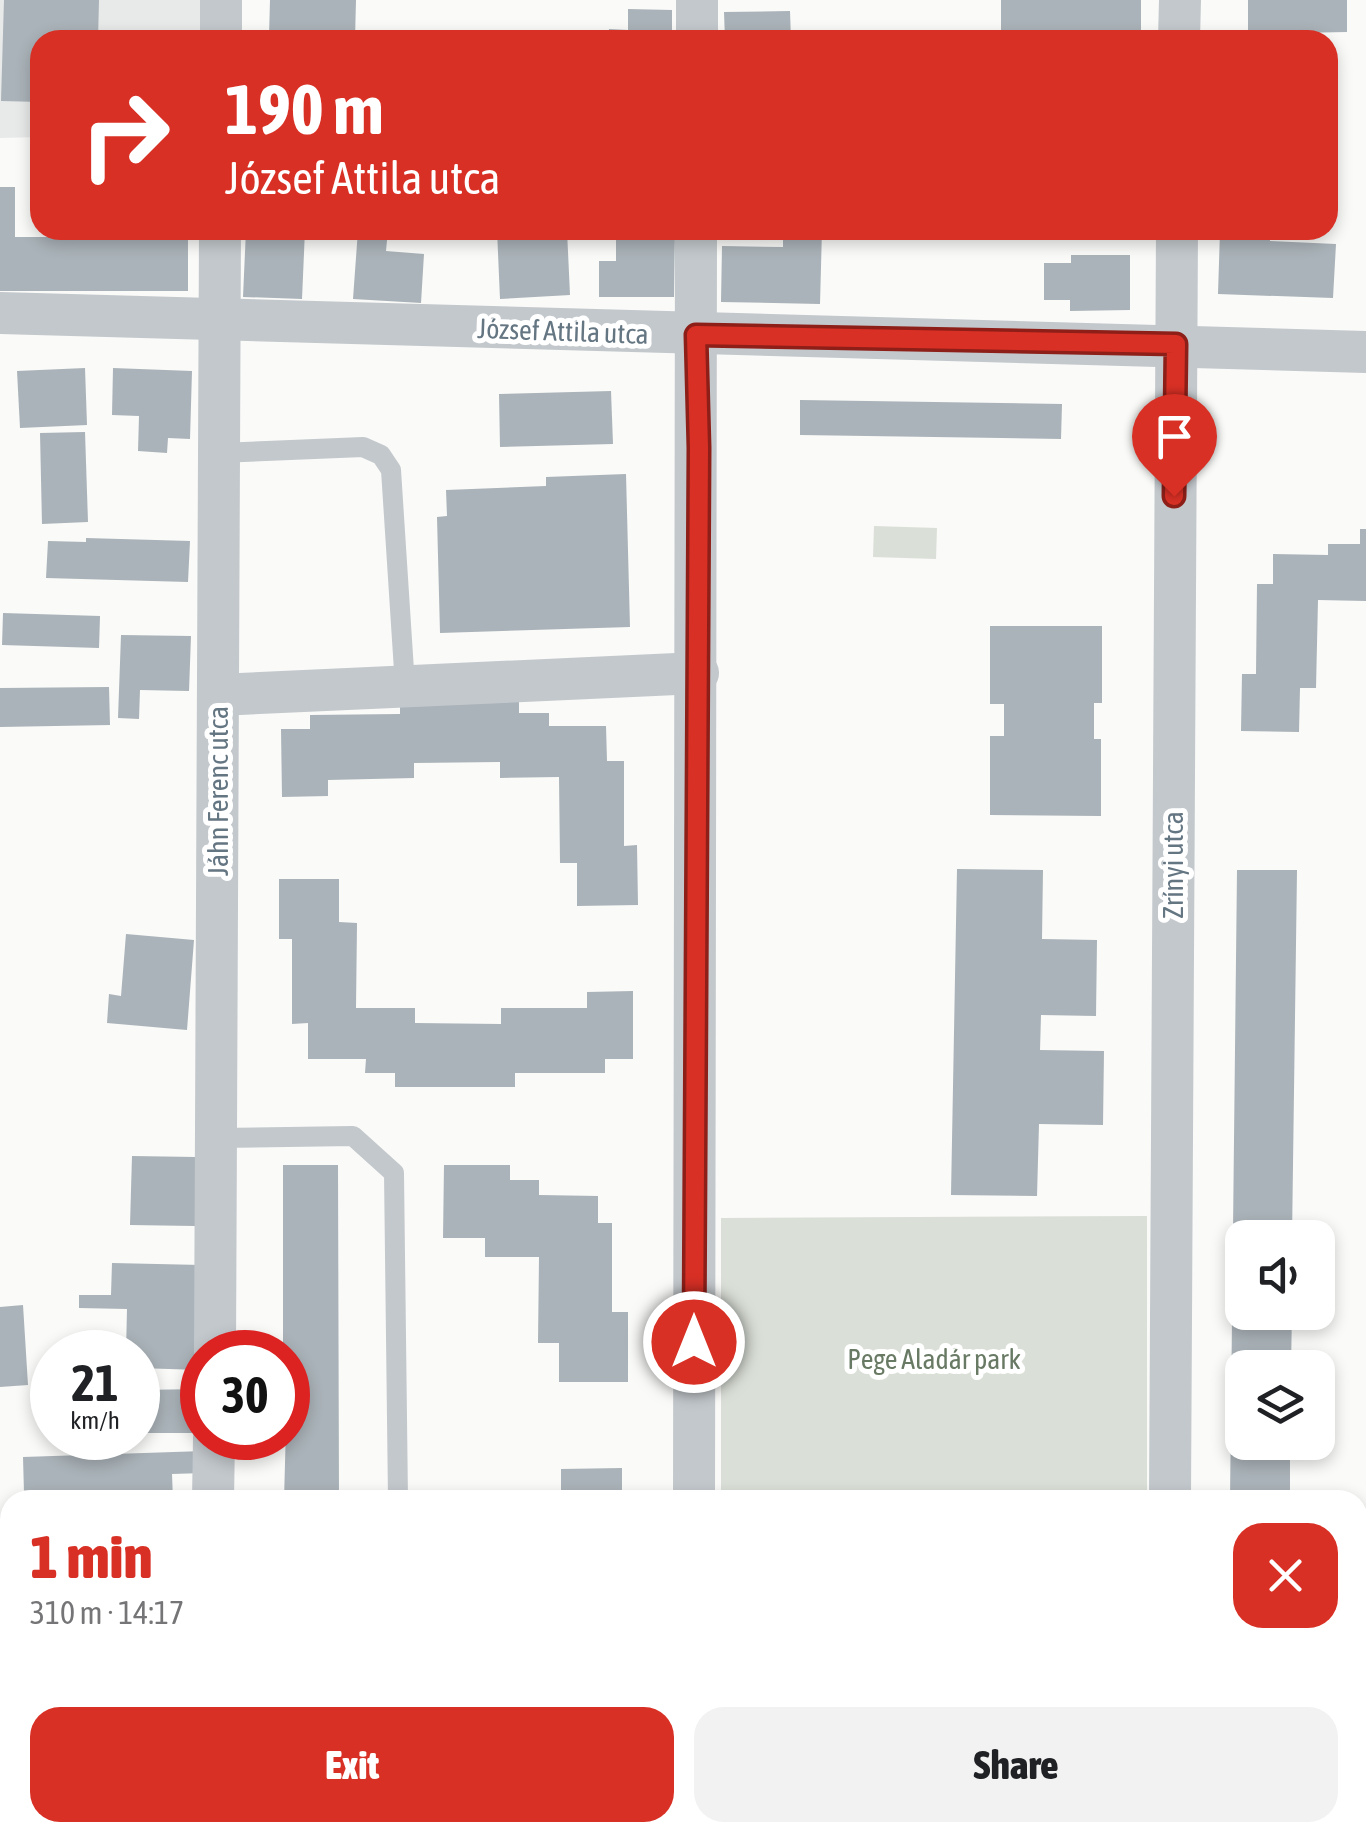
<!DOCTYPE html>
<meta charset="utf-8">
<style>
:root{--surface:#fff;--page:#f2f2f2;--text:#202124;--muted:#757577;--accent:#d93025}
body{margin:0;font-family:"Asap Condensed",sans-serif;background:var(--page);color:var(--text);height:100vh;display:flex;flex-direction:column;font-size:38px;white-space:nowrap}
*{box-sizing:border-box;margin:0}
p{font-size:32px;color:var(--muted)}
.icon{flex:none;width:55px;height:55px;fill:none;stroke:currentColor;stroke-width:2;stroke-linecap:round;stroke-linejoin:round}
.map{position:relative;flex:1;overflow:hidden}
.details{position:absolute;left:0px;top:1490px;width:1368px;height:352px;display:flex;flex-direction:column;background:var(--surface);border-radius:30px 30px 0 0;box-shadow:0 5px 15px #0003}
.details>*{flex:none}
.top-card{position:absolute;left:30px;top:30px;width:1308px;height:210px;border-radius:30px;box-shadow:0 5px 15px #0003;background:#d93025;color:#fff;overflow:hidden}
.tools{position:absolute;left:1225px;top:1220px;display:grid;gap:20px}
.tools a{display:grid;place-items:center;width:110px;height:110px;border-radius:20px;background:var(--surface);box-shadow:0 5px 15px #0003;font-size:50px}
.speed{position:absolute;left:30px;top:1330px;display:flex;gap:20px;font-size:50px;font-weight:700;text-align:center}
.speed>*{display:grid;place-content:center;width:130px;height:130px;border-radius:50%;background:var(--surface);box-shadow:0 5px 15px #0003;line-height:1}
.speed small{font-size:25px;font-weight:400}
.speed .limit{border:15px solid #d22;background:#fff;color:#111}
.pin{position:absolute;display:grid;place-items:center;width:85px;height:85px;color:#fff;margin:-102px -42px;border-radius:50% 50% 50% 0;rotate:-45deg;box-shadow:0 0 10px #0007}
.pin .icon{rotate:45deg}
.me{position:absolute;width:110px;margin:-55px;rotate:0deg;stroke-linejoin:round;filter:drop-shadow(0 0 8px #0008)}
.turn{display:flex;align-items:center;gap:35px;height:210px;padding:0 30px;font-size:45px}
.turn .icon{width:130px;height:130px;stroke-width:2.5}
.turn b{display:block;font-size:70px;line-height:85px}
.round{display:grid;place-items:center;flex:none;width:105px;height:105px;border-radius:30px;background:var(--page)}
.summary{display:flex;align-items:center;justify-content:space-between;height:170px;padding:0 30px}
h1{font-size:60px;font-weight:800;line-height:75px;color:var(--accent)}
.action{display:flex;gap:20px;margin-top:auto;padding:20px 30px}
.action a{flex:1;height:115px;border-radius:30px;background:var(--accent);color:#fff;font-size:40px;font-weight:800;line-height:115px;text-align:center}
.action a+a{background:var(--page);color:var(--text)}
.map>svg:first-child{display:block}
.built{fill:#e8e9e9}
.green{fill:#dadfd7}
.building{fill:#aab3b9}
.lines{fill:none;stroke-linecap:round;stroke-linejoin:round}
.lane{stroke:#c3c8cc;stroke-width:20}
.street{stroke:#c3c8cc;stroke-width:42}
.route-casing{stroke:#8d1f18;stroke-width:25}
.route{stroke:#d93025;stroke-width:18}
.labels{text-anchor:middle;stroke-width:10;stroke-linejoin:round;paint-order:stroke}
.street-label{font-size:28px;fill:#657683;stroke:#fff}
.park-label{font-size:28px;fill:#687a64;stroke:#fff}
</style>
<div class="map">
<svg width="1366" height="1842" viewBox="0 0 1366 1842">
<rect width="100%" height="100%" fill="#fafaf8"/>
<polygon class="built" points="0,0 221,0 221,40 40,40 40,137 0,138"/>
<g class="green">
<polygon points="874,526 937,528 936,559 873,557"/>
<polygon points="1147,1216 1147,1500 721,1500 721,1218"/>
<polygon points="721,1832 1147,1833 1147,1842 721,1842"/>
</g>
<g class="building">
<polygon points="4,0 99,0 98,40 40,40 40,102 1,101"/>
<polygon points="270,0 356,0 355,39 269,37"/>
<polygon points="1001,0 1141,0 1141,35 1001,36"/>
<polygon points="1248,0 1347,0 1347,32 1248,34"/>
<polygon points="628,9 672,10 672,40 608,40 609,29 628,30"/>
<polygon points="790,11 791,40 725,40 724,12"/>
<polygon points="0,187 15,187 15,237 131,237 130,230 188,230 188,291 0,291"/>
<polygon points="246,230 305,230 302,299 243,297"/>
<polygon points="358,230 388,230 386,251 424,254 421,303 353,299"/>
<polygon points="497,230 567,230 570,295 500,299"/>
<polygon points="616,230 675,230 674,297 599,297 599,261 616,261"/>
<polygon points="783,230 822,230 820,304 721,302 722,246 783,247"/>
<polygon points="1220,231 1270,232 1270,241 1336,244 1333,298 1218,294"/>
<polygon points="1071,255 1130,255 1130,310 1070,311 1070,300 1044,300 1044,263 1071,263"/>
<polygon points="85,368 87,425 20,428 17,371"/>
<polygon points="113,368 192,371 190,439 168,438 167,453 138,451 139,416 112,415"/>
<polygon points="611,391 613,444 500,447 499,394"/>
<polygon points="800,400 1062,404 1061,439 800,435"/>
<polygon points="85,432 88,522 42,524 40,433"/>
<polygon points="626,474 630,627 440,633 437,517 447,516 446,490 546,486 546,477"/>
<polygon points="1360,529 1366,529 1366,601 1318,600 1316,688 1300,688 1299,732 1241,731 1242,674 1256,674 1257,584 1273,584 1273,554 1328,555 1328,544 1360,544"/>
<polygon points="86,538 190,541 188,582 46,578 48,541 86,542"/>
<polygon points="3,613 100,616 99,648 2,645"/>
<polygon points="990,626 1102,626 1102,703 1094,703 1094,739 1101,739 1101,816 990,815 990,736 1004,736 1004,704 990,704"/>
<polygon points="121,635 191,636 189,691 140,690 139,719 118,718"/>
<polygon points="109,687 110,725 0,727 0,688"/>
<polygon points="519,699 519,713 549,713 549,726 606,726 607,761 624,761 624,846 637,845 638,905 577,906 577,863 560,863 559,777 500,778 500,762 414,763 414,778 328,780 328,796 282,797 281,729 310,729 310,715 400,714 400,700"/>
<polygon points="957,869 1043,870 1042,939 1097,940 1096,1016 1041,1015 1040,1050 1104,1051 1103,1125 1039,1124 1037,1196 951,1195"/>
<polygon points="1237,870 1297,870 1292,1238 1242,1238 1242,1312 1292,1312 1291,1368 1242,1368 1242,1442 1290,1442 1290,1500 1230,1500"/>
<polygon points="279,879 339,879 339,922 357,923 356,1008 415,1008 415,1023 501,1024 501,1008 587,1008 587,992 633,991 633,1059 605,1059 605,1073 515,1073 515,1087 395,1087 395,1073 365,1073 366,1059 308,1059 308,1023 292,1024 292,939 279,939"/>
<polygon points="126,934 194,940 187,1030 107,1023 109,994 121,996"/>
<polygon points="132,1156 196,1157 195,1226 130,1225"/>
<polygon points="283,1165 338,1165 339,1500 284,1500 288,1352 283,1352"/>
<polygon points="444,1165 510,1165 510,1180 539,1180 539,1195 598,1196 598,1223 612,1223 612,1312 628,1312 628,1382 559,1382 559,1343 538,1343 539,1257 485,1257 485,1238 443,1238"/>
<polygon points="112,1263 202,1265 200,1370 138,1368 138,1352 126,1352 127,1309 79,1308 79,1295 111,1295"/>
<polygon points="23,1305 28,1385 0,1387 0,1307"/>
<polygon points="202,1389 202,1433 138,1433 138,1390"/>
<polygon points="204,1451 204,1473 172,1474 173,1500 55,1500 55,1492 24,1493 23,1457"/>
<polygon points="622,1468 622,1500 561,1500 561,1469"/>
<rect x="563" y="1832" width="62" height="10"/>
<rect x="1250" y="1832" width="61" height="10"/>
</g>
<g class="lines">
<g class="lane">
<polyline points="219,453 363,447 381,455 391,470 405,686"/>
<polyline points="218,1138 353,1136 394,1173 398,1500"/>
<polyline points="402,1832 402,1842"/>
<polyline points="1359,1842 1362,1566"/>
</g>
<g class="street">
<polyline points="221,40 221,0"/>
<polyline points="697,40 697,0"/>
<polyline points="1179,40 1180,0"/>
<polyline points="0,313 1366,352"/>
<polyline points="218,695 698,673"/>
<polyline points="215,1352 220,230"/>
<polyline points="213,1500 214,1438"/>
<polyline points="694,1500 696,230"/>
<polyline points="1170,1500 1177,230"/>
<polyline points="0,1656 10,1656"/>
<polyline points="217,1832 218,1842"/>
<polyline points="694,1832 694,1842"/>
<polyline points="1167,1842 1167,1832"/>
</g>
</g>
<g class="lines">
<g class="route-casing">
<polyline id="route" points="694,1342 699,448 696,335 1176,344 1174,496"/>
</g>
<use href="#route" class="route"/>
</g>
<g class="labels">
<g class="street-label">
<text transform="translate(563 331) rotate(2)" y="10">József Attila utca</text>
<text transform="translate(218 791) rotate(-90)" y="10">Jáhn Ferenc utca</text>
<text transform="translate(1173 865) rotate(-90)" y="10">Zrínyi utca</text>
</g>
<g class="park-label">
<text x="934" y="1369">Pege Aladár park</text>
</g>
</g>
</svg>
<div class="tools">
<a><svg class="icon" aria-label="sound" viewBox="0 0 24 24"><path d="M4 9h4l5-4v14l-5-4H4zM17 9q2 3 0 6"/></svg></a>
<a><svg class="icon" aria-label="layers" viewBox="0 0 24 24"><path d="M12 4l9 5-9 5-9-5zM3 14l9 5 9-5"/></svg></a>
</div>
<div class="speed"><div>21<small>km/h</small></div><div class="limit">30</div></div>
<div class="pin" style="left:1174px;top:496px;background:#d93025"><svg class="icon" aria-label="arrive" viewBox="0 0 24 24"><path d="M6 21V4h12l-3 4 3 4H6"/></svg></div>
<svg class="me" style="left:694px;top:1342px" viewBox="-20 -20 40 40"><circle r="17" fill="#d93025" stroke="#fff" stroke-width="3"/><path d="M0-11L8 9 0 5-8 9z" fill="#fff"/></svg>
<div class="top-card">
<div class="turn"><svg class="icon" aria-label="right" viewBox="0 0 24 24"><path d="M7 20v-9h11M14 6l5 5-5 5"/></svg><div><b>190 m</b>József Attila utca</div></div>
</div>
<section class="details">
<div class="summary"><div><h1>1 min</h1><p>310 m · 14:17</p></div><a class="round" style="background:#d93025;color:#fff"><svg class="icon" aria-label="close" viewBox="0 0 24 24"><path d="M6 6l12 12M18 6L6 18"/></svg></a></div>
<div class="action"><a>Exit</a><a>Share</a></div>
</section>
</div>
